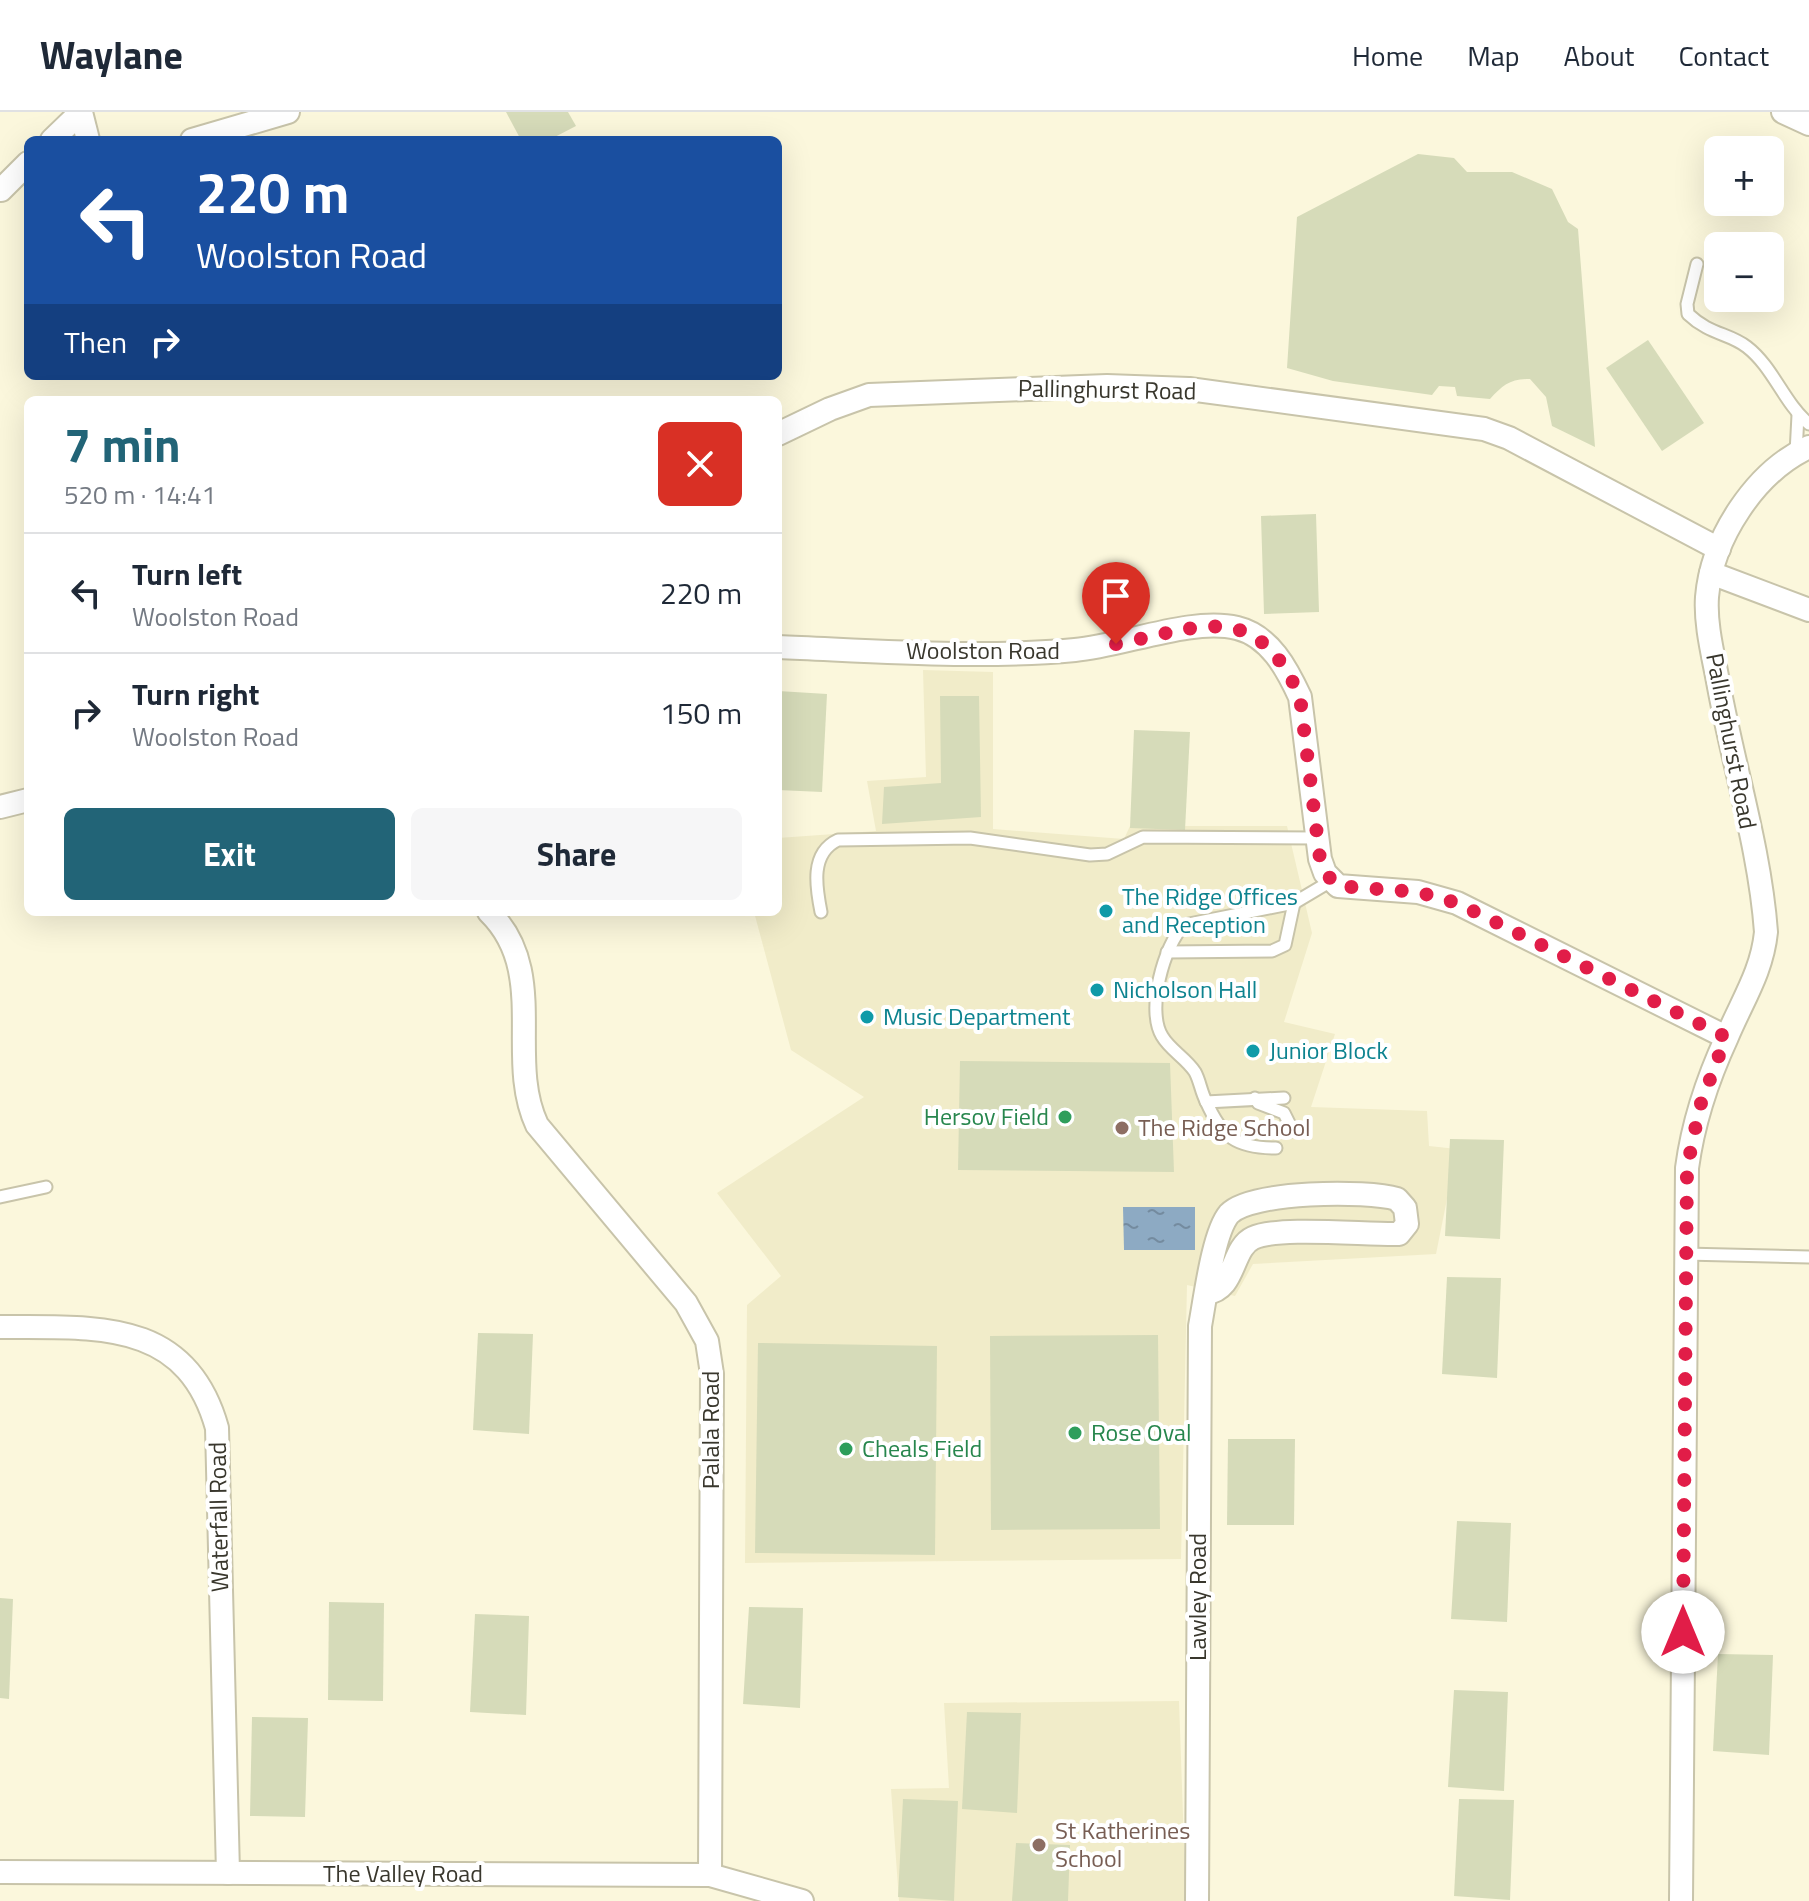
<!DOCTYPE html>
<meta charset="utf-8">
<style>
:root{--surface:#fff;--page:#f6f6f7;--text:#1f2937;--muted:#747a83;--line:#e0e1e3;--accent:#226477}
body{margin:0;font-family:"Titillium Web",sans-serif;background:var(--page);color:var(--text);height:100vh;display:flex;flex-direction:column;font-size:30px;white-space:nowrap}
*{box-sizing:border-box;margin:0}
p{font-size:26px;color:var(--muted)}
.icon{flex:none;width:44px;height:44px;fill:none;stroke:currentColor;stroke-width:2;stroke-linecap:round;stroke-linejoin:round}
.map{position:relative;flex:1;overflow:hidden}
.details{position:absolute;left:24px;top:284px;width:758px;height:520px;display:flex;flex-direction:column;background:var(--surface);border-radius:12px;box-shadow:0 8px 32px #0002}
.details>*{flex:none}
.hud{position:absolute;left:24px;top:24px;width:758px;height:244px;border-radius:12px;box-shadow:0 8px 32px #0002;background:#1a4fa0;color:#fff;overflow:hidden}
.fabs{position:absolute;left:1704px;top:24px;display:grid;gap:16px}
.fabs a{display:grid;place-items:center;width:80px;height:80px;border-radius:12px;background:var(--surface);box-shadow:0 8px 32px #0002;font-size:40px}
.pin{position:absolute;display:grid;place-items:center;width:68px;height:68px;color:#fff;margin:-82px -34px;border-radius:50% 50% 50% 0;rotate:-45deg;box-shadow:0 0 8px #0007}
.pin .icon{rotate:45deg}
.me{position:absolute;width:88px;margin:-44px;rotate:0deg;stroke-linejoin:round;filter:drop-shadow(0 0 6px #0008)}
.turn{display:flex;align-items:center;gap:28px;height:168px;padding:0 40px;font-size:36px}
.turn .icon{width:104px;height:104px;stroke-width:2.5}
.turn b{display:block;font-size:56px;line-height:68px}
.then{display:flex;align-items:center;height:76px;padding:0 40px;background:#0003;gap:16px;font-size:30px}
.round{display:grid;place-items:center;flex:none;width:84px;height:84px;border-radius:12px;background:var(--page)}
.summary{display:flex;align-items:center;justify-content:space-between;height:136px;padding:0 40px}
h1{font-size:48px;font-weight:700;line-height:60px;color:var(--accent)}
.cta{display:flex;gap:16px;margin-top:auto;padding:16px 40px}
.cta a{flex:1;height:92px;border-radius:12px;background:var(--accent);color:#fff;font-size:32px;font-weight:700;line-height:92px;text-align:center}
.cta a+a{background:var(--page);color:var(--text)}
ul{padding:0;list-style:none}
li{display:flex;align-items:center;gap:24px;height:120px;padding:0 40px;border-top:2px solid var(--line)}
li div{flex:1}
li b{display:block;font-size:30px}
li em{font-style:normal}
header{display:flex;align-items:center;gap:48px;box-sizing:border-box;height:112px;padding:0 40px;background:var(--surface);border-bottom:2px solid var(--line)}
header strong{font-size:38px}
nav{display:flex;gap:44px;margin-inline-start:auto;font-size:28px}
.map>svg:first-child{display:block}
.built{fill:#f1ecc9}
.garden{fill:#d6dbb9}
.water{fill:url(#water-ripples)}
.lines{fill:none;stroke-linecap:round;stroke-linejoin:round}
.service-casing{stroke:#c8c4aa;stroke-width:15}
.minor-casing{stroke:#c8c4aa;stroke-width:26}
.service{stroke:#fff;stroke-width:11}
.minor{stroke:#fff;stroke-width:22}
.route{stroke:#e11d48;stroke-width:14;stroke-dasharray:0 25.2}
.culture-dot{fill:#0f9aa8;stroke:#fff;stroke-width:3}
.leisure-dot{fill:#2e9e5b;stroke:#fff;stroke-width:3}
.education-dot{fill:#8d6e63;stroke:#fff;stroke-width:3}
.labels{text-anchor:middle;stroke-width:8;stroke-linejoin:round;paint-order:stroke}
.street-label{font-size:24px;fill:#39372d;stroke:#fff}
.culture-label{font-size:24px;fill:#0d838f;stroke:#fff;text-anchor:start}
.leisure-label{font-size:24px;fill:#27864d;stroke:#fff;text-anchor:start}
.education-label{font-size:24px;fill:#785e54;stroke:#fff;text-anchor:start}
</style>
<header>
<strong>Waylane</strong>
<nav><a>Home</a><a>Map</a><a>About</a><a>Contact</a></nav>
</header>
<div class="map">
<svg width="1809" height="1789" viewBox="0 0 1809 1789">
<defs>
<pattern id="water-ripples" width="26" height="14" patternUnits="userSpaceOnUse" patternTransform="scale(2)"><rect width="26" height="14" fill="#8daac3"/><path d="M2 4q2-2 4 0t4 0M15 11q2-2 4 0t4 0" fill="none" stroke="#748b9f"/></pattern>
</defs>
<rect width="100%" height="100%" fill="#fbf7dc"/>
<g class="built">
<polygon points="923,558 993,560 993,717 1124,727 1130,714 1287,714 1312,821 1284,910 1335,922 1311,995 1427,999 1429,1034 1457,1037 1436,1142 1253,1152 1235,1184 1187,1173 1181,1447 745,1451 747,1193 781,1164 717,1081 864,985 791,938 754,800 778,800 778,726 876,719 867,669 926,665"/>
<polygon points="1179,1589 1186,1789 899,1789 891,1677 949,1676 944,1591"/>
</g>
<g class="garden">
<polygon points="506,0 568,0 576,14 549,28 521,28"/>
<path d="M1418 42 1454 46 1467 60H1512L1552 77 1568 110 1578 117 1595 335 1552 314 1546 285 1530 267C1510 267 1503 273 1490 287L1457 284 1455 275 1439 274 1432 283 1333 269 1287 256 1297 105Z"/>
<polygon points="1648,228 1704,311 1662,339 1606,256"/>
<polygon points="1316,402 1319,500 1264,502 1261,404"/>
<polygon points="778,579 827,582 822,680 778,678"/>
<polygon points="940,584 979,584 981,705 882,712 884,675 941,671"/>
<polygon points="1134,618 1190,620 1185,718 1130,716"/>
<polygon points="960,949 1170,951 1174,1060 958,1058"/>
<polygon points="1450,1027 1504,1028 1500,1127 1445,1124"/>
<polygon points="1447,1165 1501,1166 1497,1266 1442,1262"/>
<polygon points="478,1221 533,1222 529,1322 473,1318"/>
<polygon points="1158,1223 1160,1417 991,1418 990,1224"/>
<polygon points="758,1231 937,1234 935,1443 755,1441"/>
<polygon points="1228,1327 1295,1327 1294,1413 1227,1413"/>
<polygon points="1457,1409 1511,1411 1507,1510 1451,1507"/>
<polygon points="0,1486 13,1487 9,1587 0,1586"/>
<polygon points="329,1490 384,1491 383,1589 328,1588"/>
<polygon points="749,1495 803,1496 800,1596 743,1592"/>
<polygon points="475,1502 529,1504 526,1603 470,1600"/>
<polygon points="1718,1542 1773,1543 1769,1643 1713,1639"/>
<polygon points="1454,1578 1508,1580 1504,1679 1448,1675"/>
<polygon points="967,1600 1021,1601 1017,1701 962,1697"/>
<polygon points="252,1605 308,1606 305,1705 250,1704"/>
<polygon points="903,1687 958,1689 954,1789 898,1785"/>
<polygon points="1459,1687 1514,1688 1510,1788 1454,1784"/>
<polygon points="1016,1731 1070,1733 1068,1789 1012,1789"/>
</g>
<polygon class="water" points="1123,1095 1195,1095 1195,1138 1124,1138"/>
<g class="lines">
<g class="service-casing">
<g id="service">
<path d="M1697 152 1687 192 1688 202C1710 223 1729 221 1747 235 1773 255 1784 291 1809 312"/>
<polyline points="1796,341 1798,303"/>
<path d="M821 800C816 775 810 741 838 728L970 726 1090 743 1107 742 1143 725 1317 726"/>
<polyline points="1167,840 1272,839 1285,833 1294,791"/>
<polyline points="1255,986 1258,991 1284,1001 1293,1019"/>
<polyline points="1206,990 1284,986"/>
<path d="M1276 1036C1237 1036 1222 1026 1206 989 1201 980 1200 969 1195 960 1186 946 1170 938 1162 924 1146 898 1164 833 1184 813L1294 791 1331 769"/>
<polyline points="0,1085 46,1075"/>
<polyline points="1685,1142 1809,1145"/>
</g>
</g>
<g class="minor-casing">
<g id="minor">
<polyline points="81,0 88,28"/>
<polyline points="1783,0 1809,12"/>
<polyline points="52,28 81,0"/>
<polyline points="192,28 288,0"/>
<polyline points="1,78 28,51"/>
<polyline points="778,322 830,297 869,283 1107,274 1189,277 1484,317 1509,326 1719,437"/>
<polyline points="1711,461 1809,498"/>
<path d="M778 535C876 539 977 547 1075 538 1123 534 1191 505 1237 516 1270 524 1287 557 1300 585L1320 747 1325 761 1338 774 1418 780 1457 791 1726 925"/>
<polyline points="0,695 28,688"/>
<path d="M489 800C550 860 505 945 537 1013L686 1191 707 1229 712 1262 710 1763"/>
<path d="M0 1215C94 1216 186 1205 217 1316L228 1761"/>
<polyline points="0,1760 710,1763 802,1789"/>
<path d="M1197 1789 1200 1214C1205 1188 1213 1121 1229 1102 1250 1079 1367 1078 1397 1087L1405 1096 1407 1112 1399 1122C1366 1123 1278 1114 1253 1126 1231 1136 1236 1178 1206 1181"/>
<path d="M1681 1789 1687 1056C1693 1011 1708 966 1727 925 1742 889 1762 860 1766 820 1760 738 1734 656 1719 575 1714 546 1705 514 1707 485 1712 426 1755 360 1809 335"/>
</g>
</g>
<use href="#service" class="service"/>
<use href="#minor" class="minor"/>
</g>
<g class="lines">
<path class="route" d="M1116 532C1202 515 1256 486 1300 585L1320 747 1325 761 1338 774 1418 780 1457 791 1726 925 1700 994 1687 1056 1683 1520"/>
</g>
<g class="culture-dot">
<circle cx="1106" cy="799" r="8"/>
<circle cx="1097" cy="878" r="8"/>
<circle cx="867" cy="905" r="8"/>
<circle cx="1253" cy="939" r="8"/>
</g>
<g class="leisure-dot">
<circle cx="1065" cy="1005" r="8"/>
<circle cx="1075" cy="1321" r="8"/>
<circle cx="846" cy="1337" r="8"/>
</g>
<g class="education-dot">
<circle cx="1122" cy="1016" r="8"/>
<circle cx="1039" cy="1733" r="8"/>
</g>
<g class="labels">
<g class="street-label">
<text transform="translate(1107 278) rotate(1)" y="8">Pallinghurst Road</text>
<text x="983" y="547">Woolston Road</text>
<text transform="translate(1731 629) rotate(79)" y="8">Pallinghurst Road</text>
<text transform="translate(711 1318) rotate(-90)" y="8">Palala Road</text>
<text transform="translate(219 1405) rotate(-91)" y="8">Waterfall Road</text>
<text transform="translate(1198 1485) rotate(-90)" y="8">Lawley Road</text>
<text x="403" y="1770">The Valley Road</text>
</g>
<g class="culture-label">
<text x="1122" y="793">The Ridge Offices<tspan x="1122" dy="28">and Reception</tspan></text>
<text x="1113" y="886">Nicholson Hall</text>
<text x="883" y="913">Music Department</text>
<text x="1269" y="947">Junior Block</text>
</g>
<g class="leisure-label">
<text x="1049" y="1013" text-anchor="end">Hersov Field</text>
<text x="1091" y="1329">Rose Oval</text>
<text x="862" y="1345">Cheals Field</text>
</g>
<g class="education-label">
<text x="1138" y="1024">The Ridge School</text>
<text x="1055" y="1727">St Katherines<tspan x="1055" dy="28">School</tspan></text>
</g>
</g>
</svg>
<div class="fabs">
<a>+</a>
<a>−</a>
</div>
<div class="pin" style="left:1116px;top:532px;background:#d93025"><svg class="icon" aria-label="arrive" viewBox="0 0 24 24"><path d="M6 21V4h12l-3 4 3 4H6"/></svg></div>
<svg class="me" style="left:1683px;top:1520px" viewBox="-20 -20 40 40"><circle r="19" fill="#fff"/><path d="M0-13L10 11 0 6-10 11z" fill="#e11d48"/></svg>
<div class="hud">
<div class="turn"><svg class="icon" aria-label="left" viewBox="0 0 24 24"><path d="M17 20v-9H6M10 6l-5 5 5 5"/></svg><div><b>220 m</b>Woolston Road</div></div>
<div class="then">Then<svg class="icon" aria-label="right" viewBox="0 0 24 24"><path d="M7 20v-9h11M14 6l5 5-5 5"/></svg></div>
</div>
<section class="details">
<div class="summary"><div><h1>7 min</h1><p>520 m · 14:41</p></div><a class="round" style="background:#d93025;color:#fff"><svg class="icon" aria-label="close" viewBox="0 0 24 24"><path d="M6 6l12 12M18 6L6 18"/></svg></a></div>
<ul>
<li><svg class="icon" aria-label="left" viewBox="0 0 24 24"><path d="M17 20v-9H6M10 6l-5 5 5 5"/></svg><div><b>Turn left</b><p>Woolston Road</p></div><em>220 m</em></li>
<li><svg class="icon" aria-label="right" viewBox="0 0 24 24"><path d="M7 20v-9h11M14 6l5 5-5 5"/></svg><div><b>Turn right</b><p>Woolston Road</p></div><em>150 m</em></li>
</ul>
<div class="cta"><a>Exit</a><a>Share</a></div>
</section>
</div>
